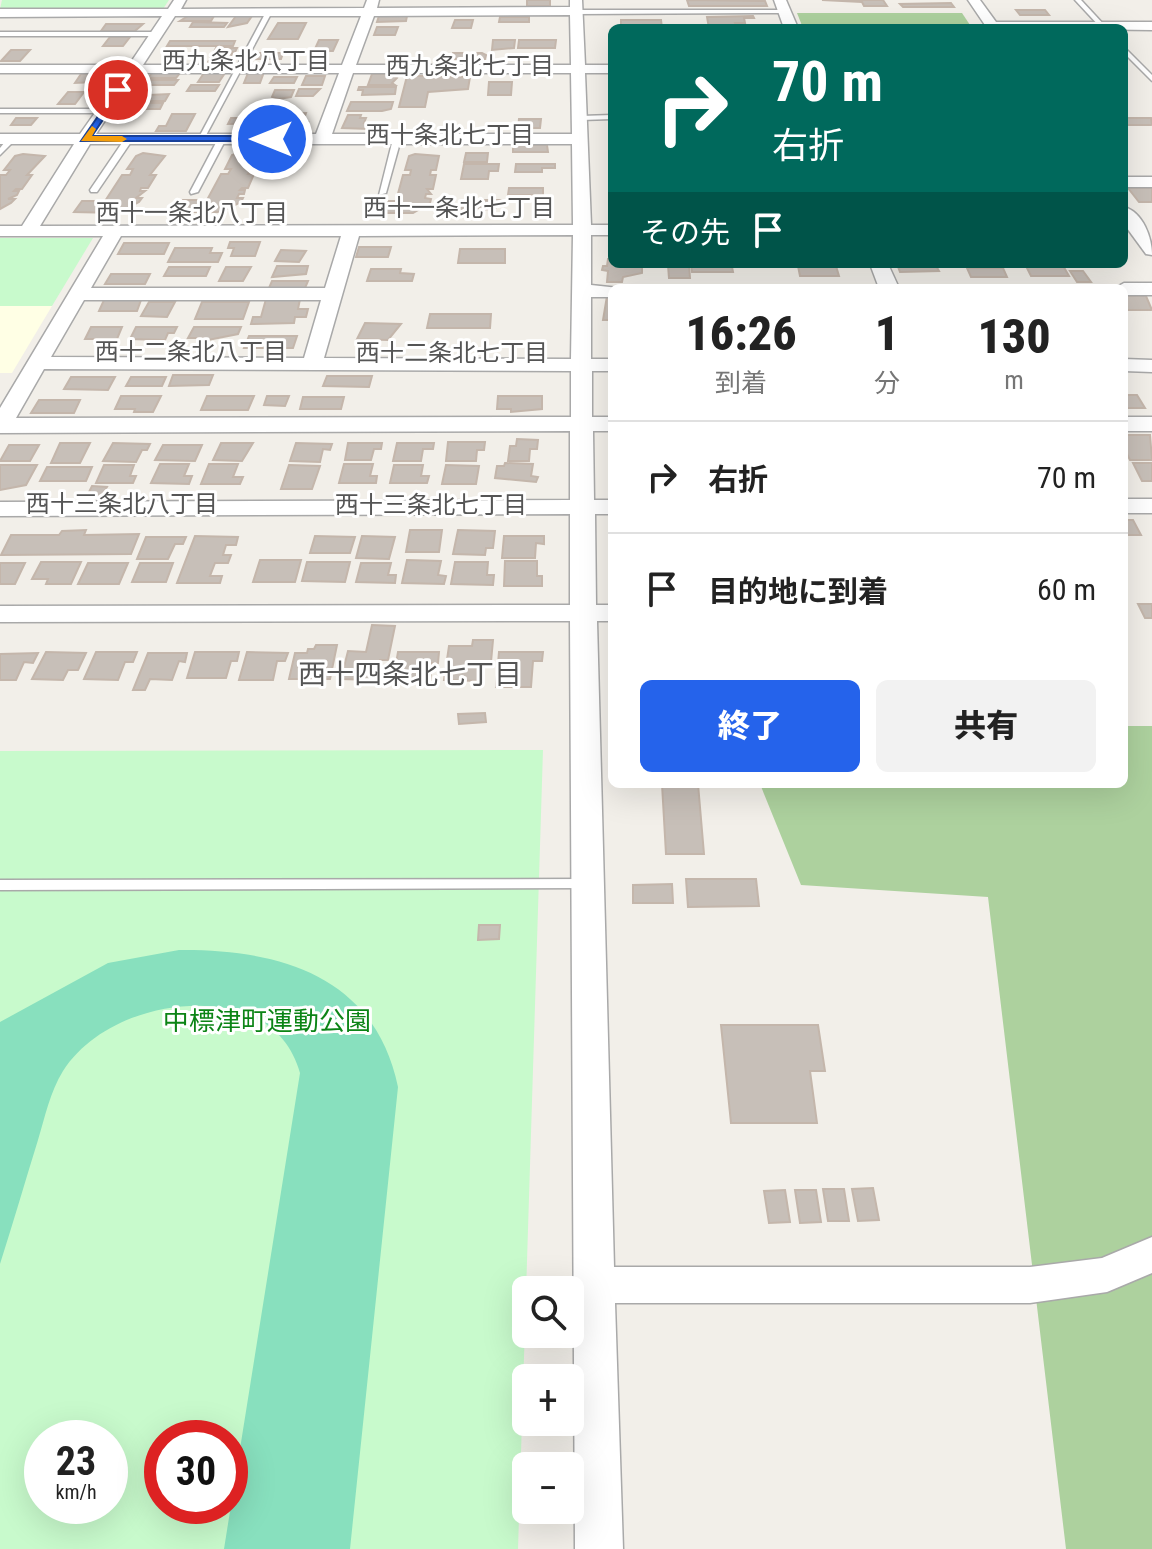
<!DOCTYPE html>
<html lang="ja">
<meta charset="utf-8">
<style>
:root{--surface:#fff;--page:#f2f2f2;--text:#222;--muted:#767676;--line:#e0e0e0;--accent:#2563eb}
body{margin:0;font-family:"Roboto Condensed","Noto Sans JP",sans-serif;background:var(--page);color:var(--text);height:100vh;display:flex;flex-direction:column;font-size:30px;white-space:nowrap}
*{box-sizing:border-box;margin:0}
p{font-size:26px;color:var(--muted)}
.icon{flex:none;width:44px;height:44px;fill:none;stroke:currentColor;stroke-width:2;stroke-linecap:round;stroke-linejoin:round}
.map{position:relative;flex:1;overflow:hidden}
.drawer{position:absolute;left:608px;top:284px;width:520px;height:504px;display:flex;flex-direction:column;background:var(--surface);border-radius:12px;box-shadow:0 8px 32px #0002}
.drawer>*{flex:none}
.hud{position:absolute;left:608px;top:24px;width:520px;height:244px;border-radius:12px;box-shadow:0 8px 32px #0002;background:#00695c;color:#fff;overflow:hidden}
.tools{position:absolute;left:512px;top:1276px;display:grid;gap:16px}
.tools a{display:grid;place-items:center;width:72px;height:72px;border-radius:12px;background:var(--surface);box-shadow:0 8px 32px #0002;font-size:40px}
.speed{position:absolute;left:24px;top:1420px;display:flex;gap:16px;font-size:40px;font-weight:700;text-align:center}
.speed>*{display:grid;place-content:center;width:104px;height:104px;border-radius:50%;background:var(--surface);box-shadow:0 8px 32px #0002;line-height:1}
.speed small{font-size:20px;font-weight:400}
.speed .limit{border:12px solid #d22;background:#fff;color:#111}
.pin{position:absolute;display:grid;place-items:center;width:68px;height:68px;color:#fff;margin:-34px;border:4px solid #fff;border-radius:50%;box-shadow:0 2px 8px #0007}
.me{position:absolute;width:88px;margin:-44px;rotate:270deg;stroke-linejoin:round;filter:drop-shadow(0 0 6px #0008)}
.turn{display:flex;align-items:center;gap:28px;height:168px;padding:0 32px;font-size:36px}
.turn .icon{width:104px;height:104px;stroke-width:2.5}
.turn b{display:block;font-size:56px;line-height:68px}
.then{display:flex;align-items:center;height:76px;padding:0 32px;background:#0003;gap:16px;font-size:30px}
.eta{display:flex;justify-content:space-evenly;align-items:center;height:136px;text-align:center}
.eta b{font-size:48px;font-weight:800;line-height:56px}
.action{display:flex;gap:16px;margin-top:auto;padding:16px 32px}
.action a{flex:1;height:92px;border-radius:12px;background:var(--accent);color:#fff;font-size:32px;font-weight:800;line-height:92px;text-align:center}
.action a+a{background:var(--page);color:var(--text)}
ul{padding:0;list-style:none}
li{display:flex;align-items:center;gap:24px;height:112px;padding:0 32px;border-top:2px solid var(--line)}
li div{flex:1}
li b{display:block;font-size:30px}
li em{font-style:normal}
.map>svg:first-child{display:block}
.education{fill:#ffffe5}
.forest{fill:#add19e}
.park{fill:#c8facc;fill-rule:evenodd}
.pitch{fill:#88e0be}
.building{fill:#c7bfb8;stroke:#c4b6ab;stroke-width:2}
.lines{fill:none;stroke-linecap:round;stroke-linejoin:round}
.service-casing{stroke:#a9a9a9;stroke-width:3}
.minor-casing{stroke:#a9a9a9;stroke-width:3}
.service{fill:#fff;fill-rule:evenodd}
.minor{fill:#fff;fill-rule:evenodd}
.route{fill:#2563eb;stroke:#184099;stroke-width:2}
.slow{fill:#f59e0b}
.labels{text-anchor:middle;stroke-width:6;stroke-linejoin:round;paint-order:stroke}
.far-neighbourhood-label{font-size:24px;fill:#555;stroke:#fff}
.park-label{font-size:26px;fill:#0c8416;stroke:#fff}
.neighbourhood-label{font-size:28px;fill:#555;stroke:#fff}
</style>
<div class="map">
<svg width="1152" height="1549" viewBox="0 0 1152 1549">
<rect width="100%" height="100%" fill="#f2efe9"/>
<polygon class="education" points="0,306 52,306 12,373 0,373"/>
<g class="forest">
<polygon points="797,13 962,13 972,28 803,28"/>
<polygon points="1124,726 1152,726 1152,1549 1066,1549 988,897 801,885 760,784 1124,784"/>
</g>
<g class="park">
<polygon points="2,0 169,0 163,9 0,9"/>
<polygon points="0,238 93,238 52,306 0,306"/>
<path d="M543 750 518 1549H0V751ZM42 1438H110V1506H42ZM162 1438H230V1506H162Z"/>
</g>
<path class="pitch" d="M179 950C280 949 375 976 398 1087L350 1549H224L300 1073C290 1037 263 1015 226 1008 169 998 96 1020 63 1071 50 1092 45 1117 38 1140 25 1182 13 1223 0 1264V1022L108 963Z"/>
<g class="building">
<rect x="527" y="0" width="23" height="6"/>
<polygon points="687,0 765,1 767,6 689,6"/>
<polygon points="822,0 883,0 887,6 864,6 862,2"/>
<polygon points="951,3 954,7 903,7 900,4"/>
<polygon points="1016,10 1045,10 1049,15 1020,15"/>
<polygon points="188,16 214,16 211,21 180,21"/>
<polygon points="236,16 252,16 247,23 228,27"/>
<polygon points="379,16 407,16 406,21 377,22"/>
<polygon points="753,16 754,18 744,18 745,23 735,23 737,28 709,28 707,17"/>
<polygon points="500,17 529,17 529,22 499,22"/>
<polygon points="455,20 473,20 471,28 452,28"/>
<polygon points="621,20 661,20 662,28 621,28"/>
<polygon points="193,22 227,23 224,27 190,27"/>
<polygon points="278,23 306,23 298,39 268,39"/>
<polygon points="106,24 143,24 135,31 101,31"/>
<polygon points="377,27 398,27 395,35 374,35"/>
<polygon points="110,37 130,37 123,46 103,46"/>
<polygon points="319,40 338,40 333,51 314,51"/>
<polygon points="493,40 515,40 514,48 492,50"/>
<polygon points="519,40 556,40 555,48 518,48"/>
<polygon points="170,41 235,41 233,46 167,46"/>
<polygon points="216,48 237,48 235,52 229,52 228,54 232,54 230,58 224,61 231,61 229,64 207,64"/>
<polygon points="11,50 30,50 20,61 1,61"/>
<polygon points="256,53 283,53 281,59 253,59"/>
<polygon points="453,53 482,53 486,55 485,59 451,59"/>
<polygon points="264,72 260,83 244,83 248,73"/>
<polygon points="102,73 96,82 75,83 81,74"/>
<polygon points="152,73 180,73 176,78 148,78"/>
<polygon points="204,73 225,73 219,82 198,82"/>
<polygon points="372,74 399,74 394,76 397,78 392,83 395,85 368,85"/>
<polygon points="306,76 325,76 322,85 302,85"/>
<polygon points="407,76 441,76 470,77 468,89 428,92 425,107 399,107"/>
<polygon points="274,77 297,77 294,83 270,83"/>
<polygon points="148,80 178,80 174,85 144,85"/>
<polygon points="489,82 512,82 511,95 488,95"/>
<polygon points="191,85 219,85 215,91 187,91"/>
<polygon points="359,87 396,87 395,94 362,95 363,90 358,90"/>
<polygon points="299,89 320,89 313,96 296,96"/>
<polygon points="275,90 294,90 291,97 278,99 272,97"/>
<polygon points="68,92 84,92 75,104 58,104"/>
<polygon points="169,94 165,101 123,101 126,96"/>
<polygon points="351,102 393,102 391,109 382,111 347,111"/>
<polygon points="122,103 163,103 160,109 118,109"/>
<polygon points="306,113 303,122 308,122 307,125 302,125 300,130 280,130 286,114"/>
<polygon points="172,114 195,114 186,131 156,131 159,126 166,126"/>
<polygon points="248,115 265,115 274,117 272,123 228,124 231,118 246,118"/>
<polygon points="348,115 361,115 360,118 366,118 364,123 372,123 370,129 342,128"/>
<polygon points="16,118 37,118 31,125 11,125"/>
<polygon points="1124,118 1151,118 1152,125 1124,125"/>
<polygon points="519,119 541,119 540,128 518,128"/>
<polygon points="513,145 547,145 548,152 513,152"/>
<polygon points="143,153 165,156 150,175 156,175 148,188 141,188 140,191 145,191 136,198 142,198 139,202 118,213 74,212 82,201 105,201 122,175 130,175 133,169 127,169 136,156"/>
<polygon points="238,153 261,155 255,169 251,169 248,174 254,174 248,188 242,188 240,190 245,190 244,194 239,194 237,198 243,198 241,202 221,212 177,212 183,200 207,200 221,174 228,174 231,169 225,169 232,155"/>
<polygon points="466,153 488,153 487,162 464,162"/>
<polygon points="23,154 45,156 27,175 32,175 22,189 16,189 14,191 19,191 17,195 8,199 15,199 11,203 0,209 0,175 6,175 10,170 4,170 15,156"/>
<polygon points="415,154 439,156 436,170 431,170 430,175 436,175 433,189 427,189 431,194 426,194 425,198 431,199 430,203 413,213 368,213 372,201 396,201 403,175 410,175 411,170 405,170 409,156"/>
<polygon points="464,164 499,164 498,171 489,171 488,179 461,179"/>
<polygon points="516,164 555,164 555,168 542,168 542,172 515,172"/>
<polygon points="509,188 543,188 543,195 508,195"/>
<polygon points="1128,188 1152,188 1152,202 1139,202"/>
<polygon points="461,200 500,200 495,209 459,210"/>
<polygon points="230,242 260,242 255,256 231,256 234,248 228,248"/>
<polygon points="124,243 169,243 164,254 118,254"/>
<polygon points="359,247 391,247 388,257 356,257"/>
<polygon points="175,248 212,248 210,253 222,253 218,262 168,262"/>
<polygon points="460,249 505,249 505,263 458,263"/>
<polygon points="281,250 306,251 299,262 275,261"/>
<polygon points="608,259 612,259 612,264 642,264 642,273 623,277 622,282 607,282 608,271 602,270 603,266 607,266"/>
<polygon points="691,264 726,264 732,267 733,272 692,272"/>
<polygon points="897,264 935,264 939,271 900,272"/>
<polygon points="1025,264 1062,264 1069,276 1031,276"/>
<polygon points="668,265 689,265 690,278 669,278"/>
<polygon points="277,266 308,266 306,274 272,277"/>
<polygon points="798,266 836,266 839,276 800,276"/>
<polygon points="169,267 210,267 206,276 164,276"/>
<polygon points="226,267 251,267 243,281 219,281"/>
<polygon points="967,268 1003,268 1007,277 971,277"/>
<polygon points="371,269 401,269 400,273 414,274 412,281 367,281"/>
<polygon points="1070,271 1083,271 1091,282 1077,282"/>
<polygon points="111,274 150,274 145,284 105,284"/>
<polygon points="272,281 308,281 305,288 269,288"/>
<polygon points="607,296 612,296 612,320 603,320"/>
<polygon points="1124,296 1146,296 1152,310 1126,310"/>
<polygon points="266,299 300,299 298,309 308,309 306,317 295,317 294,323 251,324 253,317 261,317"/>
<polygon points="104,300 141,300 137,311 99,311"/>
<polygon points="149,302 175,302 167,317 141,316"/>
<polygon points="202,302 249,302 243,319 195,319"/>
<polygon points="430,314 491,314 490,328 427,328"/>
<polygon points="365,323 401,324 388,340 357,339"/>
<polygon points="91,327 122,327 117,339 85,339"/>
<polygon points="136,327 177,327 174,333 168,333 165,340 130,339"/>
<polygon points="194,327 241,327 238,334 203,341 204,338 188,338"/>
<polygon points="249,336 297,336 293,348 244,348"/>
<polygon points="173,375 213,375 209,385 169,386"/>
<polygon points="327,376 372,376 369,387 323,386"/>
<polygon points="71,377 115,377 108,390 64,389"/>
<polygon points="131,377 166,377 162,386 126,386"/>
<polygon points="1124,395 1137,395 1145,408 1124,408"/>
<polygon points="121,396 161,396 153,412 134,412 135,409 115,409"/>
<polygon points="207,396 254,396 248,410 201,410"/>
<polygon points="267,396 289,396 285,406 264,405"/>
<polygon points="498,396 542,396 542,409 511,412 511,409 497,409"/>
<polygon points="303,397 344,397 341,409 300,409"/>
<polygon points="39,400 80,400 74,413 31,413"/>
<polygon points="1124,435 1150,435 1152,460 1130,460 1124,448"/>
<polygon points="517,439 538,440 537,449 530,449 529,461 508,461 510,446 516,446"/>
<polygon points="448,442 485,442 484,450 477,450 476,461 446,461"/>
<polygon points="60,443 90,443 80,463 51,463"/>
<polygon points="113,443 150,444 147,450 142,450 136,462 103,461"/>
<polygon points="221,443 253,443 242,461 213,460"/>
<polygon points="296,443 332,444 330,450 323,449 320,462 290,461"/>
<polygon points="348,443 382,443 381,449 374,449 371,460 345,460"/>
<polygon points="397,443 434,443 433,449 423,449 421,461 393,461"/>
<polygon points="9,445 39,445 30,461 0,461"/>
<polygon points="163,445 202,445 195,461 155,460"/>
<polygon points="505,463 533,464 531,476 538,477 536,482 495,478 497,466 504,466"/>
<polygon points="1133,463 1152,463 1152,481 1142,481"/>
<polygon points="160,464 189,464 184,476 192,476 189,484 151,483"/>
<polygon points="209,464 238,464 233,477 243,477 240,484 201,484"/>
<polygon points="344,464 373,464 370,476 377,476 376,483 339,483"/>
<polygon points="0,465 37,465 26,485 0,490"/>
<polygon points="104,465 134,465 130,476 136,476 133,483 96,483"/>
<polygon points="289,465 320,466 312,489 281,489"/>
<polygon points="394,465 423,465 421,476 429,476 427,483 390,483"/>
<polygon points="446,465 479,466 476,484 442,484"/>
<polygon points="47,467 92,467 86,481 40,481"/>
<polygon points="92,486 107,487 102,496 87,496"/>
<polygon points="1124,520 1133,520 1141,535 1124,535"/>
<polygon points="86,530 84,535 139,534 131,554 1,555 11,535 59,535 62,531"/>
<polygon points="410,530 442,530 439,552 406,552"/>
<polygon points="458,530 495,531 493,548 486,548 485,555 453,554"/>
<polygon points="195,536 238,537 236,545 226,545 223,555 231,555 228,563 215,563 210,576 222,576 220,583 177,583"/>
<polygon points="315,536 355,537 350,553 310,553"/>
<polygon points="362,536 395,537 389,559 356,558"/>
<polygon points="504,536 544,536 544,544 536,543 535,558 502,558"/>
<polygon points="146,537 186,537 183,544 175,544 168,559 137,559"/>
<polygon points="260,560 301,560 295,582 253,582"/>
<polygon points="407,560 441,561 438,575 446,576 444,584 402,583"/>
<polygon points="505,561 537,561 537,576 542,576 542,586 504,586"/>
<polygon points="41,562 81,562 71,584 46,584 48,579 32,579"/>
<polygon points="307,562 350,562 345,582 302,581"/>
<polygon points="455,562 488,562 487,575 494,575 493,585 451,584"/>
<polygon points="0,563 25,563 15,584 0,584"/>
<polygon points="88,563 128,563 119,584 78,584"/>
<polygon points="140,563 173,563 166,582 132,582"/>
<polygon points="361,563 391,563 388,575 396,575 395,583 356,582"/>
<polygon points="1138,604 1152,604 1152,618 1145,618"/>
<polygon points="372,625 395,626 388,660 380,660 376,680 341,679 348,651 366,652"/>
<polygon points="473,640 493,640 491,662 483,662 481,681 444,680 449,646 472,646"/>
<polygon points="316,645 337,645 330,679 289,679 295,653 307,653 308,649 314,649"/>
<polygon points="46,652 86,653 78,670 68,670 63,680 32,679"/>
<polygon points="96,652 137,652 133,662 125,662 118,680 84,679"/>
<polygon points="195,652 239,652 237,661 231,661 226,678 187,678"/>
<polygon points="247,652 288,653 285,661 277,661 273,680 239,680"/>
<polygon points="398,652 439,652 438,663 432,663 430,681 393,681"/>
<polygon points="499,652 543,652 542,661 533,661 531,687 496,687"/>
<polygon points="38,653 33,663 24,662 16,680 0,680 0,654"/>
<polygon points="148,653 187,653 185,662 179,661 172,680 150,679 145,690 133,690"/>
<polygon points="485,713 486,722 459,724 458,714"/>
<polygon points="662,784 698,784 704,854 666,854"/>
<polygon points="686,879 756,879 759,906 688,907"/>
<polygon points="672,884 673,903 633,903 633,885"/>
<polygon points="479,925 500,925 499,939 478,940"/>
<polygon points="721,1025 818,1025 825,1071 810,1071 817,1123 731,1123"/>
<polygon points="873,1188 879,1220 858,1221 852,1189"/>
<polygon points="823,1189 844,1189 849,1221 828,1221"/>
<polygon points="785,1190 790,1222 769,1223 764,1191"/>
<polygon points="795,1190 816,1190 821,1222 800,1223"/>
</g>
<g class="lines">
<g class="service-casing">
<g id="service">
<polygon points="1075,0 1081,0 1107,28 1101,28"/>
<polygon points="269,10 272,12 204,139 197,141 266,12"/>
<polygon points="785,10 787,13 576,14 573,12 576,10"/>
<polygon points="0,32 157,32 160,34 157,36 0,36"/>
<polygon points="1124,47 1152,75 1152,81 1124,53"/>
<polygon points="0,109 104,109 108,111 104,113 0,113"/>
<polygon points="612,115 612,119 581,120 577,118 581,116"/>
<polygon points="9,137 16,139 0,155 0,148"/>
<polygon points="126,137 133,139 97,192 91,192 90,190"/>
<polygon points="219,137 226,139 198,192 191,194 190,192"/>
<polygon points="397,137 401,139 386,193 379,195 393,139"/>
<polygon points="586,879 591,880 594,884 591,888 0,890 0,880"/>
</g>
</g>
<g class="minor-casing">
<g id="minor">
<path d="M174 0H186L181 9 364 8 367 0H379L377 8 570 7V0H582L585 65H612V73H585L591 225H612V235H591V285L619 288H612V297H591V359H612V371H592V417H612V431H593L594 500H612V514H595L596 605H612V621H597L614 1267H1030L1102 1258 1152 1237V1273L1107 1292 1030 1303H615L623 1549H575L570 621 0 622V606L570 605V514L0 516V502L570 500V431L0 433V408L103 236H0V226H22L74 144H0V134H80L123 73H0V65H129L162 16 0 17V9H168ZM570 15 571 65H356L374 16ZM175 16H361L342 65H143ZM137 73H339L316 134H96ZM353 73H571L572 134H332ZM90 144H572L573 225 40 226ZM573 235 571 359 324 358 359 236ZM121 236H341L325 288H91ZM84 300H321L304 358 51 357ZM44 369 571 371V417L16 418Z"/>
<polygon points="774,0 786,0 798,28 784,28"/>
<polygon points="968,0 980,0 996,22 1152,22 1152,30 987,28"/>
<rect x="1124" y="177" width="28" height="10"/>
<path d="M1124 207C1143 212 1152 238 1152 255L1146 254 1124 224Z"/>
<polygon points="870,264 888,264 899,288 879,288"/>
<polygon points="1124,283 1152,283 1152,295 1124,295 1124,288 1115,288"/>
<polygon points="1124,359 1152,360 1152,372 1124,371"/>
<rect x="1124" y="417" width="28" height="14"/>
<rect x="1124" y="499" width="28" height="14"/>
</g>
</g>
<use href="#service" class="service"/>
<use href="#minor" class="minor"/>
</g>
<polygon class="route" points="118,87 123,90 92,136 272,136 277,139 272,141 81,141"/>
<polygon class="slow" points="92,126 96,129 92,136 122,136 127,139 122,142 81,141"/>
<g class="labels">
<g class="far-neighbourhood-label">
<text x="246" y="69">西九条北八丁目</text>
<text x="470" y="74">西九条北七丁目</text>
<text x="450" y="143">西十条北七丁目</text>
<text x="459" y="216">西十一条北七丁目</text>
<text x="192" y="221">西十一条北八丁目</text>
<text x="191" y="360">西十二条北八丁目</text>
<text x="452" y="361">西十二条北七丁目</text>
<text x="122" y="512">西十三条北八丁目</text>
<text x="431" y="513">西十三条北七丁目</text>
</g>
<g class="park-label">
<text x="267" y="1030">中標津町運動公園</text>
</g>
<g class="neighbourhood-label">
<text x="410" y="684">西十四条北七丁目</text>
</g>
</g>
</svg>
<div class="tools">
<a><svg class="icon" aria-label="search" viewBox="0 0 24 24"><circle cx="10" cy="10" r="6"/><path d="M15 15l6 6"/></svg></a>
<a>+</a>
<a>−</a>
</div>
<div class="speed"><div>23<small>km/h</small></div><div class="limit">30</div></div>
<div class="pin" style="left:118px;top:90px;background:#d93025"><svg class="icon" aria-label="arrive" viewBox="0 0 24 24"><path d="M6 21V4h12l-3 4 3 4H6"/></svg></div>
<svg class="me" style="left:272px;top:139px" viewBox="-20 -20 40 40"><circle r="17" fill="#2563eb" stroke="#fff" stroke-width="3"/><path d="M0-11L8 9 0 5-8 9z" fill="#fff"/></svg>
<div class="hud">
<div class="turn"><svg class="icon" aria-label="right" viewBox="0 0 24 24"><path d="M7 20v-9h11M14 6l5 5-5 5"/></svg><div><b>70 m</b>右折</div></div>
<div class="then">その先<svg class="icon" aria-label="arrive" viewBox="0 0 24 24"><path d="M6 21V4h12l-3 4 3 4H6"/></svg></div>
</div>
<section class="drawer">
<div class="eta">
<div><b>16:26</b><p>到着</p></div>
<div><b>1</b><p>分</p></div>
<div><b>130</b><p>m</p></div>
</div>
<ul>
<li><svg class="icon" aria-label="right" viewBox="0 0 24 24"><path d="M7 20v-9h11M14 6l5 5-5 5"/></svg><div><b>右折</b></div><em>70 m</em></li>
<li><svg class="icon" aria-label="arrive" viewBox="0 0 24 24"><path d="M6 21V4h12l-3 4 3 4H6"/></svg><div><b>目的地に到着</b></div><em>60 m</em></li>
</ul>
<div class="action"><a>終了</a><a>共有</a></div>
</section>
</div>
